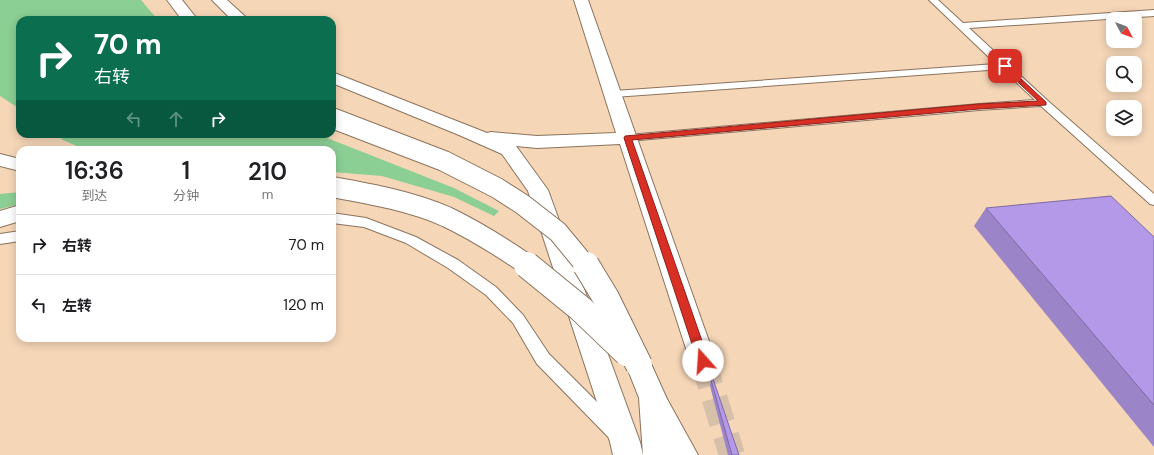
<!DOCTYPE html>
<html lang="zh">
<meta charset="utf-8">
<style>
:root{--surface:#fff;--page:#f2f2f2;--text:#202124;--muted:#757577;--line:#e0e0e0}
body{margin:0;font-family:"DM Sans","Noto Sans SC",sans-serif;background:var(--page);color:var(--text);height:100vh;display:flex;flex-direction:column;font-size:15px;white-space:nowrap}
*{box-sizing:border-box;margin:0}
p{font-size:13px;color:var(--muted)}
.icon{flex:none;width:22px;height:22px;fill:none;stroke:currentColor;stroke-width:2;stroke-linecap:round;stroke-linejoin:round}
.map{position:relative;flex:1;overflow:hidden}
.side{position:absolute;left:16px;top:146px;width:320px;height:196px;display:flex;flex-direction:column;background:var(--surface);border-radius:12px;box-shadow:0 2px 10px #0003}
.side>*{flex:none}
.top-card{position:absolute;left:16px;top:16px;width:320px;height:122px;border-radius:12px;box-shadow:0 2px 10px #0003;background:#0b6e4f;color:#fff;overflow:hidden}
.needle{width:26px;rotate:131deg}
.controls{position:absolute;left:1106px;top:12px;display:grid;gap:8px}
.controls a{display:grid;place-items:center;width:36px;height:36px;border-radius:8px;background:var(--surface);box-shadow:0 2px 10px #0003;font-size:20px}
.pin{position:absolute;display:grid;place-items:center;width:34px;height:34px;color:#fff;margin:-17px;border-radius:8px;box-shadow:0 2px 6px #0006}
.me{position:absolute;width:44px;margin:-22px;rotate:341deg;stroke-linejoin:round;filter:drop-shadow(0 0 3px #0008)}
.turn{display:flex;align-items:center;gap:14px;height:84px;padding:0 12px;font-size:18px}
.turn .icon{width:52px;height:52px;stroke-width:2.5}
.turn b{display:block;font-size:28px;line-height:34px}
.lanes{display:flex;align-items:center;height:38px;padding:0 12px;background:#0003;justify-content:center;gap:20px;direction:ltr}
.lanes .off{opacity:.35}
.eta{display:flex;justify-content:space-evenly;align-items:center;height:68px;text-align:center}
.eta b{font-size:24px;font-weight:600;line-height:28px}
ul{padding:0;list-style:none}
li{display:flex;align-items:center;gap:12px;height:60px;padding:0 12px;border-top:1px solid var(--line)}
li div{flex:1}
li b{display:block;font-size:15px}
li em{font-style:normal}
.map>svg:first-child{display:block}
.built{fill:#f5d6b7;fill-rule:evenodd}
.green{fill:#8bcf95}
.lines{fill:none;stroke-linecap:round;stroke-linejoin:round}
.street-tunnel{stroke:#d7c0aa;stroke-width:26;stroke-dasharray:26 13;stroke-linecap:butt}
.lane-casing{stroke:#8b745e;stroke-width:2}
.street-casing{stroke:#8b745e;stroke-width:2}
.secondary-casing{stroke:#8b745e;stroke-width:2}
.primary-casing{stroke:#8b745e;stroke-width:2}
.lane{fill:#fff;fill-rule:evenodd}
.street{fill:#fff;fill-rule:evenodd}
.secondary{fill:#fff;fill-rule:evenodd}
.primary{fill:#fff;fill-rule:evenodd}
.secondary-bridge-far1-casing{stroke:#8b745e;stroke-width:22;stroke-linecap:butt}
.secondary-bridge-casing{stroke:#8b745e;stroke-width:28;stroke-linecap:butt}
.secondary-bridge-far1{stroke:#fff;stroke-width:20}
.secondary-bridge{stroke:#fff;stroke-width:26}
.wall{fill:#9b84c8}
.building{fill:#b499e8;stroke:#7e6ba2}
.route{fill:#d93025;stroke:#8d1f18}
</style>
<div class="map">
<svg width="1154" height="455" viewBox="0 0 1154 455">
<rect width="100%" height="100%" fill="#fce2c9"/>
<path class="built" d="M0 0H1154V455H0ZM1113 19H1135V41H1113ZM20 20H332V134H20ZM1113 63H1135V85H1113ZM1113 107H1135V129H1113ZM20 150H332V338H20Z"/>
<g class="green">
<polygon points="0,0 141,0 158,20 20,20 20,109 0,96"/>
<polygon points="55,134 317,134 454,188 499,211 494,216 454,197 382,176 332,172 332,150 86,150 63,140"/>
<polygon points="20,192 20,204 0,209 0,194"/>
</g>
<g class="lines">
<polyline class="street-tunnel" points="703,361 732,455"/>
<g class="lane-casing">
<g id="lane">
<polygon points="929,0 938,0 963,23 1154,10 1154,16 969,28 1048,101 1154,194 1154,205 1150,204 1041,106 979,110 628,141 624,140 622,138 624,136 628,135 979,104 1035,100 1002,69 614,97 609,94 614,91 996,64"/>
<polygon points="332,213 366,218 416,237 458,260 496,287 523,315 549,354 631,436 634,442 632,455 614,455 616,445 537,364 513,323 486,295 448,268 406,243 364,227 332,223"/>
<polygon points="20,231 20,241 0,244 0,234"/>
</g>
</g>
<g class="street-casing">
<g id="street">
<polygon points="212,0 227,0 249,20 232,20"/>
<polygon points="574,0 588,0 716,361 712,369 703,372 694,369 690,361 620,144 537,148 516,146 548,190 640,442 643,455 613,455 610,442 528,191 502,154 459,135 332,83 332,72 487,133 491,132 537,136 616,133"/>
</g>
</g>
<g class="secondary-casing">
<g id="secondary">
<polygon points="167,0 182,0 198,20 182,20"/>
<polygon points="20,205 20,221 0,227 0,211"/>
<polygon points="639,353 648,357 667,399 698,455 643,455 639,398 626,365 630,357"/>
</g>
</g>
<g class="primary-casing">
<polygon id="primary" points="0,154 20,159 20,171 0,166"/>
</g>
<use href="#lane" class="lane"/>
<use href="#street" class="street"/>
<use href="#secondary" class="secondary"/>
<use href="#primary" class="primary"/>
<g class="secondary-bridge-far1-casing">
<g id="secondary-bridge-far1">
<polyline points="332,118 444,161 497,188 522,204 558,232 586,266"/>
<path d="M332 187C371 194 411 201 447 217 476 231 503 248 529 266"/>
</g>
</g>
<g class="secondary-bridge-casing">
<g id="secondary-bridge">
<polyline points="527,265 581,309 627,353"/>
<polyline points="586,265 606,298 639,365"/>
</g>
</g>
<use href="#secondary-bridge-far1" class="secondary-bridge-far1"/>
<use href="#secondary-bridge" class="secondary-bridge"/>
</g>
<g class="wall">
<polygon points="986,208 1154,237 1154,447 974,226"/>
<polygon points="711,380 739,455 728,455 710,386"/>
</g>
<g class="building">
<polygon points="1111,196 1154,237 1154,405 986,208"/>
<polygon points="713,379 739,455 732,455 711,380"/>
</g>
<polygon class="route" points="1005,64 1046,102 1046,105 979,109 632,140 709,361 707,365 703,366 699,365 624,138 625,136 979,104 1038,101 1003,68 1002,66"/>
</svg>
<div class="controls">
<a><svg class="needle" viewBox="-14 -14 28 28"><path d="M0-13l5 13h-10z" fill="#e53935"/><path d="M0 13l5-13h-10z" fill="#757577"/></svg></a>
<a><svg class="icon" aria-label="search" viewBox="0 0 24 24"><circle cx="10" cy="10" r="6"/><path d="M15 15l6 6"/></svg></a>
<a><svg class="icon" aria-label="layers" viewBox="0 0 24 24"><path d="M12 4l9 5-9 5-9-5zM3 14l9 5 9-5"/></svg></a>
</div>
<div class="pin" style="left:1005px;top:66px;background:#d93025"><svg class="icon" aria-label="arrive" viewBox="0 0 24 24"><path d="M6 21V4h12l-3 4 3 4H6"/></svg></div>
<svg class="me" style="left:703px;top:361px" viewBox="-20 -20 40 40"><circle r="19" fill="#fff"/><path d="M0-13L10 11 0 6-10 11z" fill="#d93025"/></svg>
<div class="top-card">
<div class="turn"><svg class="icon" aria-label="right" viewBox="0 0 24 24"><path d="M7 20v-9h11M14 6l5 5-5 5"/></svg><div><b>70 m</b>右转</div></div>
<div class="lanes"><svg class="icon off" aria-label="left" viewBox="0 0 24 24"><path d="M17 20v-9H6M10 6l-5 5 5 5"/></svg><svg class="icon off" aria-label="ahead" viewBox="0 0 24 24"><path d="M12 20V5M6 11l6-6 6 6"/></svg><svg class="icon" aria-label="right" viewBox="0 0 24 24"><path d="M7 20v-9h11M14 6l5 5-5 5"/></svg></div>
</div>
<section class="side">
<div class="eta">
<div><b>16:36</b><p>到达</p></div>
<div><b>1</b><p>分钟</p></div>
<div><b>210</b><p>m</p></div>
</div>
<ul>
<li><svg class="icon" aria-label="right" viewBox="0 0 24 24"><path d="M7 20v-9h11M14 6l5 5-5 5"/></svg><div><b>右转</b></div><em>70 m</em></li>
<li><svg class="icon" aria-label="left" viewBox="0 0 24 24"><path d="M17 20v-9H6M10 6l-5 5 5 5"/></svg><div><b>左转</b></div><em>120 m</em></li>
</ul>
</section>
</div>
